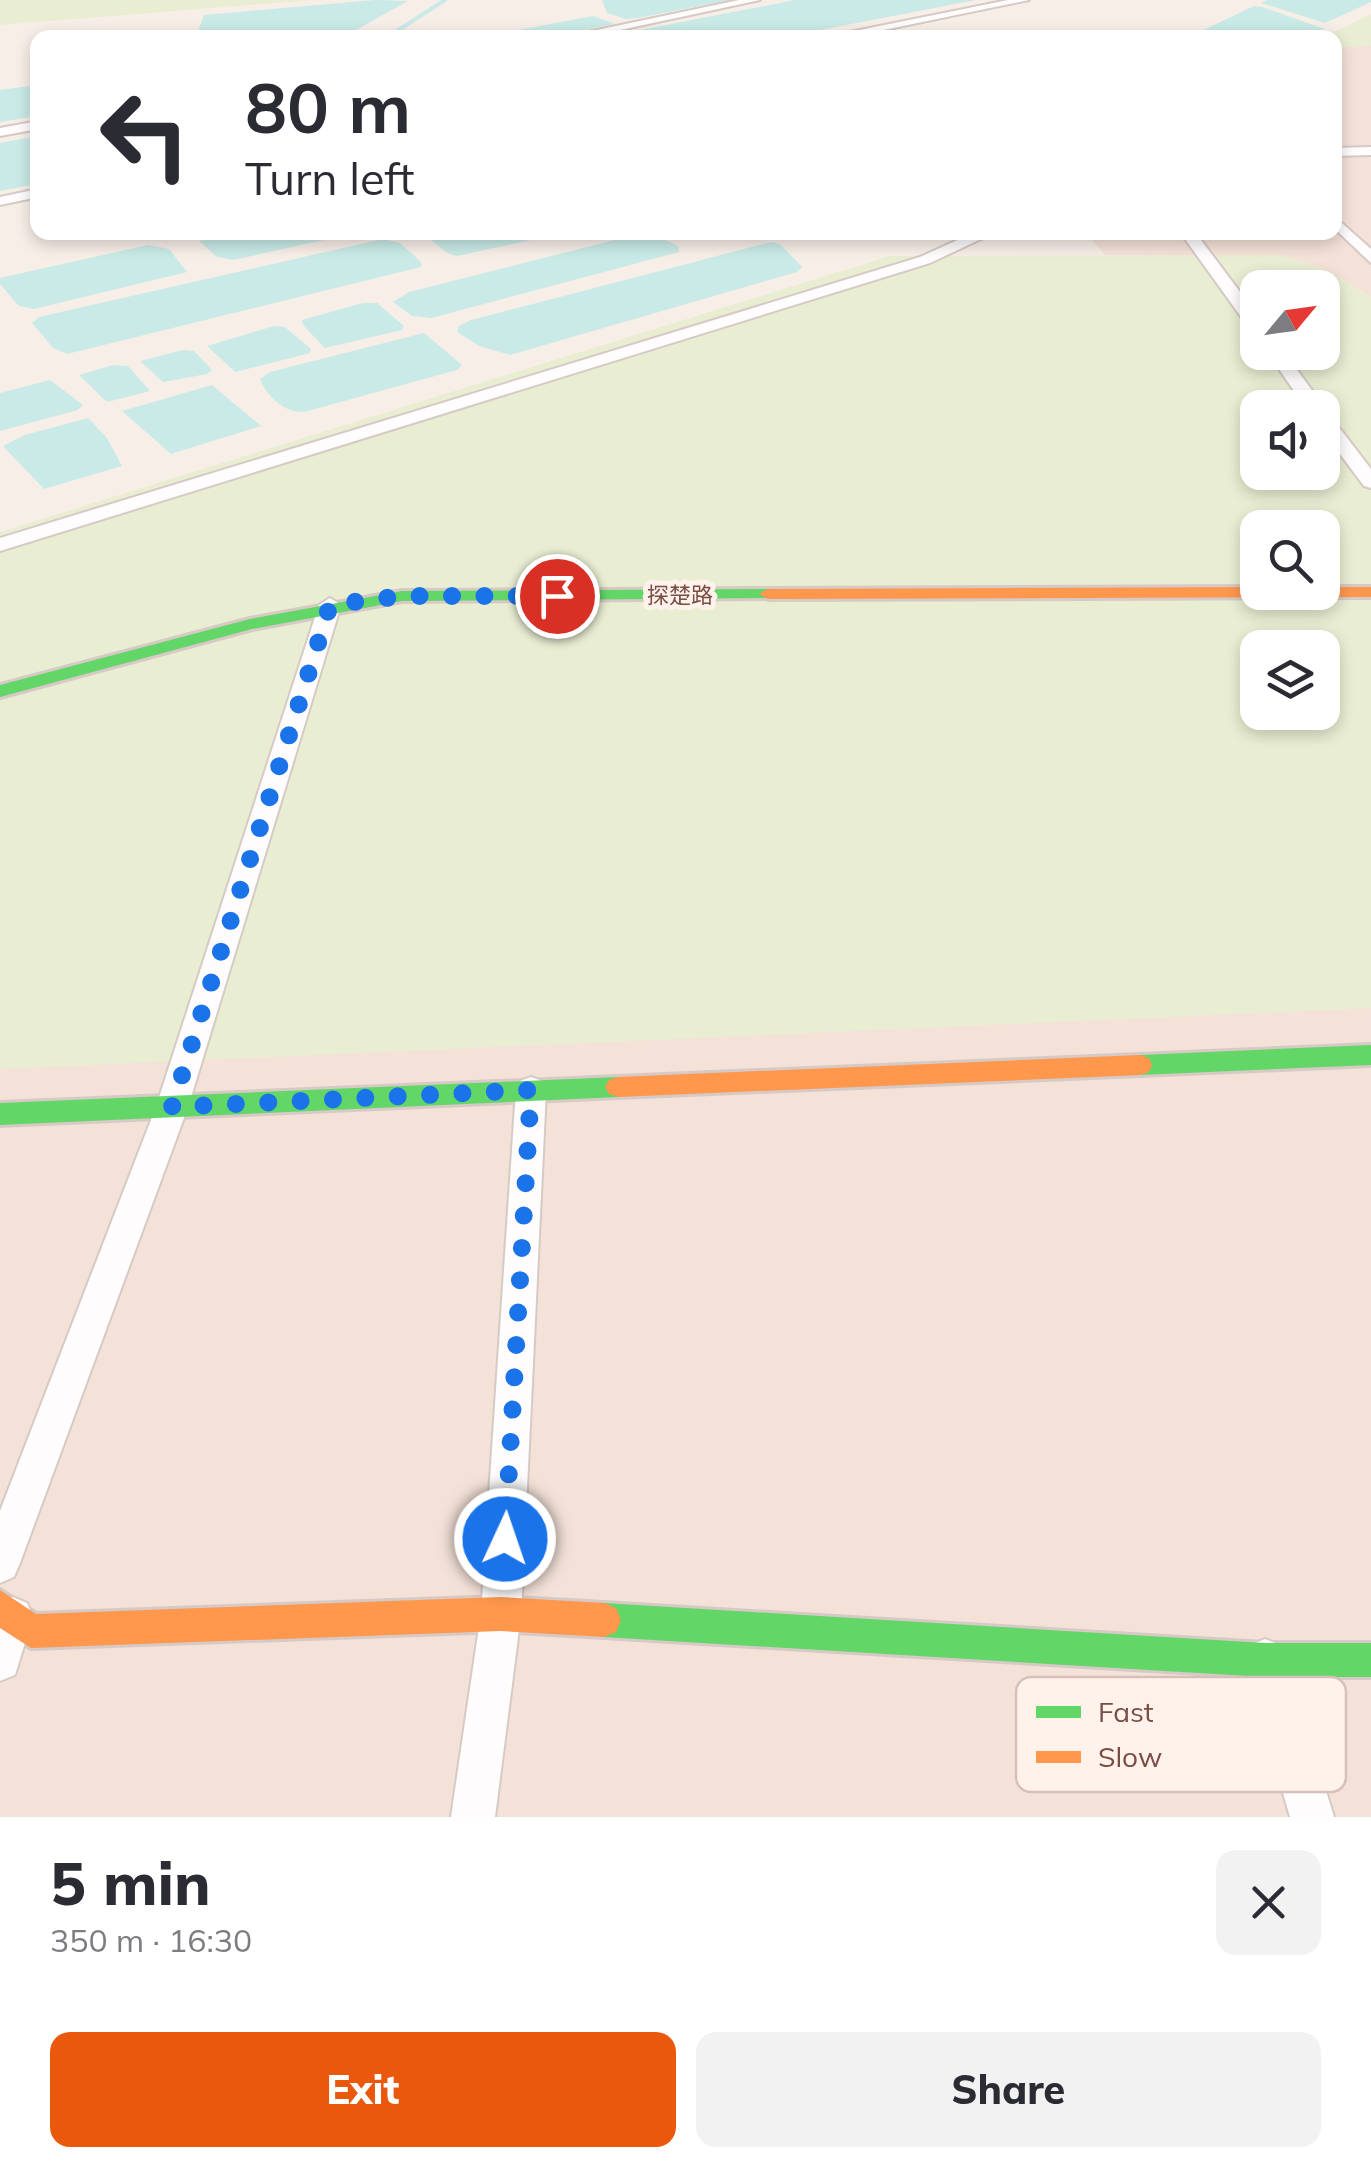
<!DOCTYPE html>
<meta charset="utf-8">
<style>
:root{--surface:#fff;--page:#f2f2f3;--text:#2b2b33;--muted:#7c7c81;--accent:#ea580c}
body{margin:0;font-family:Mulish,"Noto Sans SC",sans-serif;background:var(--page);color:var(--text);height:100vh;display:flex;flex-direction:column;font-size:38px;white-space:nowrap}
*{box-sizing:border-box;margin:0}
p{font-size:32px;color:var(--muted)}
.icon{flex:none;width:55px;height:55px;fill:none;stroke:currentColor;stroke-width:2;stroke-linecap:round;stroke-linejoin:round}
.map{position:relative;height:1817px;overflow:hidden}
.drawer{display:flex;flex-direction:column;background:var(--surface);flex:1}
.drawer>*{flex:none}
.hud{position:absolute;left:30px;top:30px;width:1312px;height:210px;border-radius:20px;box-shadow:0 5px 15px #0003;background:#fff;color:var(--text);overflow:hidden}
.needle{width:65px;rotate:61deg}
.tools{position:absolute;left:1240px;top:270px;display:grid;gap:20px}
.tools a{display:grid;place-items:center;width:100px;height:100px;border-radius:20px;background:var(--surface);box-shadow:0 5px 15px #0003;font-size:50px}
.pin{position:absolute;display:grid;place-items:center;width:85px;height:85px;color:#fff;margin:-42px;border:5px solid #fff;border-radius:50%;box-shadow:0 2px 10px #0007}
.me{position:absolute;width:110px;margin:-55px;rotate:3deg;stroke-linejoin:round;filter:drop-shadow(0 0 8px #0008)}
.turn{display:flex;align-items:center;gap:35px;height:210px;padding:0 50px;font-size:45px}
.turn .icon{width:130px;height:130px;stroke-width:2.5}
.turn b{display:block;font-size:70px;line-height:85px}
.round{display:grid;place-items:center;flex:none;width:105px;height:105px;border-radius:20px;background:var(--page)}
.head{display:flex;align-items:center;justify-content:space-between;height:170px;padding:0 50px}
h1{font-size:60px;font-weight:800;line-height:75px}
.button{display:flex;gap:20px;margin-top:auto;padding:20px 50px}
.button a{flex:1;height:115px;border-radius:20px;background:var(--accent);color:#fff;font-size:40px;font-weight:800;line-height:115px;text-align:center}
.button a+a{background:var(--page);color:var(--text)}
.map>svg:first-child{display:block}
.residential{fill:#f4e2d8}
.green{fill:#e9edd2;fill-rule:evenodd}
.water{fill:#c9eae6}
.lines{fill:none;stroke-linecap:round;stroke-linejoin:round}
.stream{stroke:#c9eae6;stroke-width:4}
.street-casing{stroke:#d6cac5;stroke-width:4}
.fast-casing{stroke:#d7c9c5;stroke-width:6}
.slow-casing{stroke:#d7c9c5;stroke-width:6}
.street{fill:#fefcfc;fill-rule:evenodd}
.fast{fill:#63d668;fill-rule:evenodd}
.slow{fill:#ff974d;fill-rule:evenodd}
.route{stroke:#1a73e8;stroke-width:18;stroke-dasharray:0 32.4}
.labels{text-anchor:middle;stroke-width:10;stroke-linejoin:round;paint-order:stroke}
.far-street-label{font-size:22px;fill:#784d46;stroke:#fff2ea}
.key{fill:#fff2ea;stroke:#d6c0b9;stroke-width:2.5}
.key-label{font-size:28px;fill:#784d46}
</style>
<div class="map">
<svg width="1371" height="1817" viewBox="0 0 1371 1817">
<rect width="100%" height="100%" fill="#f8eee8"/>
<g class="residential">
<polygon points="1371,46 1371,297 1323,268 1280,255 1105,255 1086,233 1335,232 1335,59 1343,58 1335,47"/>
<polygon points="1371,1007 1371,1817 0,1817 0,1068"/>
</g>
<g class="green">
<polygon points="0,0 314,0 0,25"/>
<polygon points="1371,14 1371,46 1335,47 1335,38 1324,37"/>
<path d="M1280 255 1323 268 1371 297V1008L0 1069V532L890 256ZM1258 288H1322V352H1258ZM1258 408H1322V472H1258ZM1258 528H1322V592H1258ZM1258 648H1322V712H1258Z"/>
</g>
<g class="water">
<polygon points="375,0 408,1 349,34 196,37 204,15"/>
<polygon points="602,0 730,0 638,18 626,19 607,13"/>
<polygon points="795,0 976,0 784,37 604,37"/>
<polygon points="1267,0 1371,0 1371,2 1325,23 1261,3"/>
<polygon points="1254,6 1262,7 1325,29 1308,37 1189,37"/>
<polygon points="593,16 615,24 548,37 482,37"/>
<polygon points="37,85 37,116 0,122 0,90"/>
<polygon points="37,136 37,184 0,191 0,143"/>
<polygon points="239,233 239,232 355,233 234,260 217,257 199,241"/>
<polygon points="422,233 422,232 563,233 457,256 447,253"/>
<polygon points="642,233 651,233 678,246 679,252 431,318 412,316 393,302 409,292"/>
<polygon points="383,239 400,243 421,262 421,267 67,354 53,348 32,323 39,317"/>
<polygon points="771,242 780,244 802,267 797,272 510,355 479,346 457,332 459,326 471,320"/>
<polygon points="148,245 169,249 187,272 34,309 19,306 0,284 0,278"/>
<polygon points="363,303 377,303 404,326 402,330 325,348 303,325 302,320"/>
<polygon points="274,326 285,327 311,349 310,353 235,372 207,346"/>
<path d="M424 333 462 365 457 370 304 412C284 413 267 396 260 379L270 372Z"/>
<polygon points="183,350 194,351 212,370 207,374 163,382 140,361"/>
<polygon points="113,365 128,366 150,391 107,402 79,375"/>
<polygon points="50,380 83,405 78,410 0,431 0,393"/>
<polygon points="212,385 261,426 171,454 122,411"/>
<polygon points="88,418 107,438 122,466 44,489 3,446 25,435"/>
</g>
<g class="lines">
<polyline class="stream" points="386,38 445,0"/>
<g class="street-casing">
<g id="street">
<polygon points="739,0 760,0 583,38 559,38"/>
<polygon points="1008,0 1029,0 845,38 820,38"/>
<polygon points="38,121 38,129 0,136 0,128"/>
<polygon points="1371,147 1371,155 1335,156 1335,148"/>
<polygon points="38,189 38,197 0,205 0,197"/>
<polygon points="1335,217 1371,249 1371,263 1335,229"/>
<polygon points="975,232 996,232 930,263 0,551 0,538 920,257"/>
<polygon points="1180,232 1195,232 1258,316 1258,333 1252,332"/>
<polygon points="1267,352 1284,352 1325,408 1323,412 1328,413 1371,469 1371,488 1364,486 1322,430 1322,408 1306,408"/>
<polygon points="330,598 341,605 188,1107 20,1563 14,1577 0,1583 0,1511 156,1107 319,605"/>
<polygon points="531,1077 542,1081 546,1090 521,1614 495,1817 451,1817 481,1614 516,1090 520,1081"/>
<polygon points="13,1597 27,1603 33,1617 15,1675 0,1681 0,1602"/>
<polygon points="1265,1639 1280,1645 1286,1660 1334,1817 1290,1817 1244,1660 1250,1645"/>
</g>
</g>
<g class="fast-casing">
<g id="fast">
<polygon points="768,589 777,594 774,598 402,601 252,629 0,697 0,685 250,619 402,591"/>
<polygon points="1371,1045 1371,1065 1140,1075 1131,1072 1128,1065 1131,1058 1140,1055"/>
<polygon points="618,1077 627,1080 631,1087 627,1094 618,1097 0,1125 0,1103"/>
<polygon points="604,1603 1265,1643 1371,1643 1371,1677 1265,1677 604,1637 592,1632 587,1620 592,1608"/>
</g>
</g>
<g class="slow-casing">
<g id="slow">
<polygon points="1258,587 1258,592 1322,592 1322,587 1371,587 1371,597 768,599 759,594 768,589"/>
<polygon points="1140,1055 1149,1058 1152,1065 1149,1072 1140,1075 618,1097 609,1094 605,1087 609,1080 618,1077"/>
<polygon points="0,1590 36,1614 501,1597 604,1603 616,1608 621,1620 616,1632 604,1637 501,1631 31,1648 0,1628"/>
</g>
</g>
<use href="#street" class="street"/>
<use href="#fast" class="fast"/>
<use href="#slow" class="slow"/>
</g>
<g class="lines">
<polyline class="route" points="505,1539 531,1090 172,1107 330,605 402,596 557,596"/>
</g>
<g class="labels">
<g class="far-street-label">
<text x="680" y="603">探楚路</text>
</g>
</g>
<rect x="1016" y="1677" width="330" height="115" rx="15" class="key"/>
<rect x="1036" y="1706" width="45" height="12" fill="#63d668"/>
<rect x="1036" y="1751" width="45" height="12" fill="#ff974d"/>
<g class="key-label">
<text x="1098" y="1722">Fast</text>
<text x="1098" y="1767">Slow</text>
</g>
</svg>
<div class="tools">
<a><svg class="needle" viewBox="-14 -14 28 28"><path d="M0-13l5 13h-10z" fill="#e53935"/><path d="M0 13l5-13h-10z" fill="#7c7c81"/></svg></a>
<a><svg class="icon" aria-label="sound" viewBox="0 0 24 24"><path d="M4 9h4l5-4v14l-5-4H4zM17 9q2 3 0 6"/></svg></a>
<a><svg class="icon" aria-label="search" viewBox="0 0 24 24"><circle cx="10" cy="10" r="6"/><path d="M15 15l6 6"/></svg></a>
<a><svg class="icon" aria-label="layers" viewBox="0 0 24 24"><path d="M12 4l9 5-9 5-9-5zM3 14l9 5 9-5"/></svg></a>
</div>
<div class="pin" style="left:557px;top:596px;background:#d93025"><svg class="icon" aria-label="arrive" viewBox="0 0 24 24"><path d="M6 21V4h12l-3 4 3 4H6"/></svg></div>
<svg class="me" style="left:505px;top:1539px" viewBox="-20 -20 40 40"><circle r="17" fill="#1a73e8" stroke="#fff" stroke-width="3"/><path d="M0-11L8 9 0 5-8 9z" fill="#fff"/></svg>
<div class="hud">
<div class="turn"><svg class="icon" aria-label="left" viewBox="0 0 24 24"><path d="M17 20v-9H6M10 6l-5 5 5 5"/></svg><div><b>80 m</b>Turn left</div></div>
</div>
</div>
<section class="drawer">
<div class="head"><div><h1>5 min</h1><p>350 m · 16:30</p></div><a class="round"><svg class="icon" aria-label="close" viewBox="0 0 24 24"><path d="M6 6l12 12M18 6L6 18"/></svg></a></div>
<div class="button"><a>Exit</a><a>Share</a></div>
</section>
